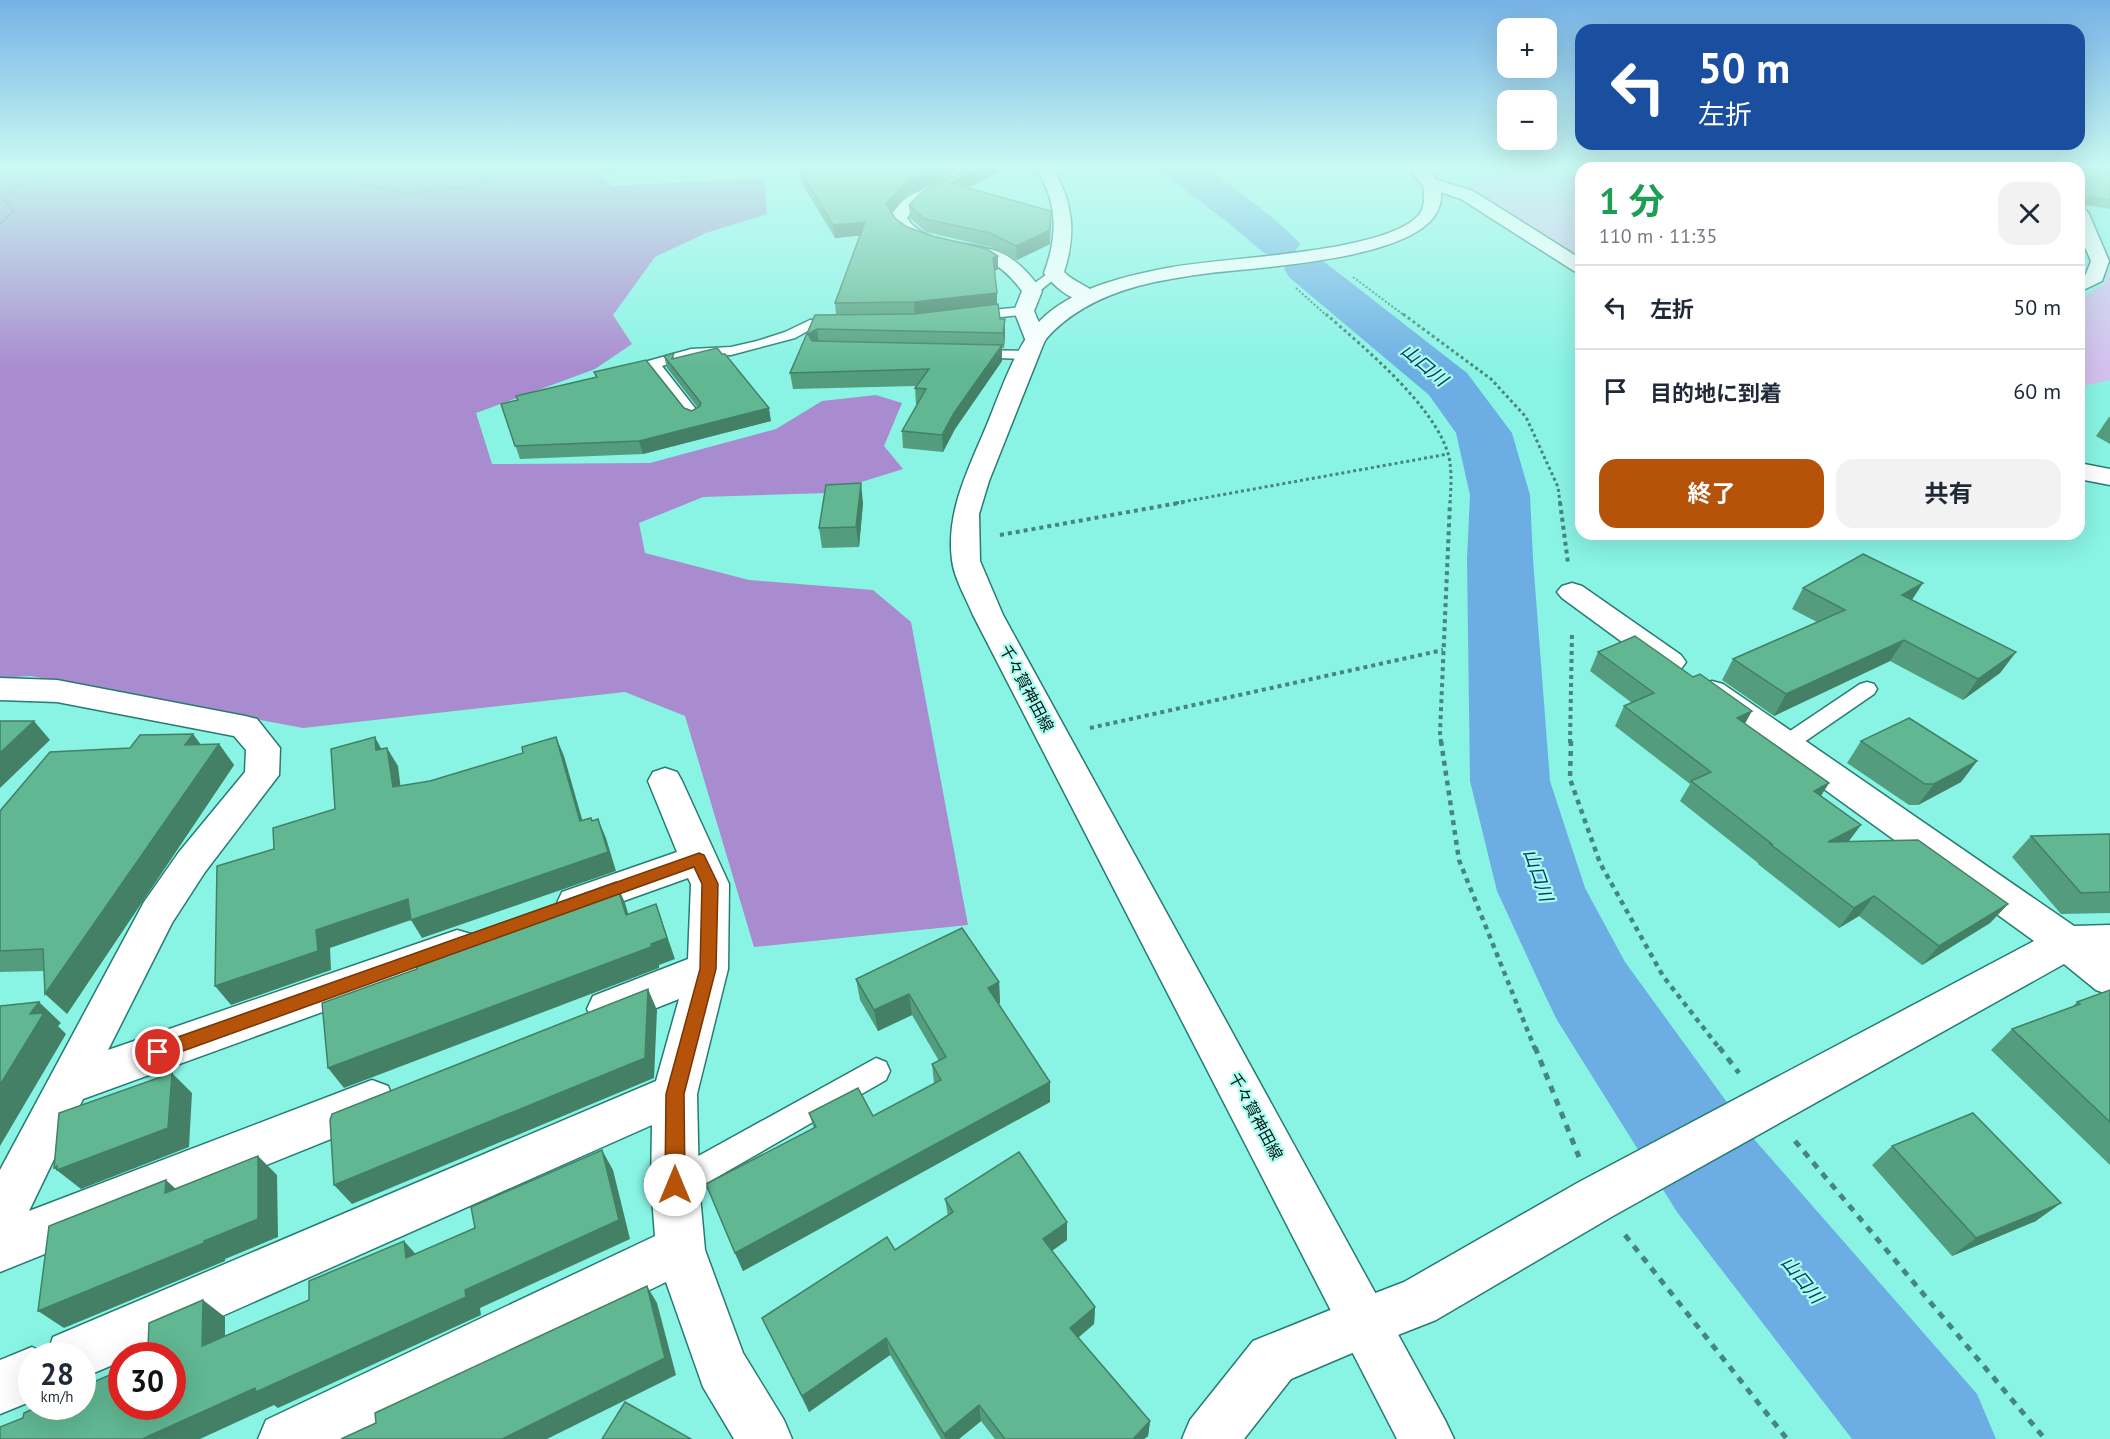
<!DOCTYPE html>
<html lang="ja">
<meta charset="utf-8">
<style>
:root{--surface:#fff;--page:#f2f2f3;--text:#1f2937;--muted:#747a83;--line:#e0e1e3;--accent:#b45309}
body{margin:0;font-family:"PT Sans","Noto Sans JP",sans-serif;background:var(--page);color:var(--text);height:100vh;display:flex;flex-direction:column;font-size:22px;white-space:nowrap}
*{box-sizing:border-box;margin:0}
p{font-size:20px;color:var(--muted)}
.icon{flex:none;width:33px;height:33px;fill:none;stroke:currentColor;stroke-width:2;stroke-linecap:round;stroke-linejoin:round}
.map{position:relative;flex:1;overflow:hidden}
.side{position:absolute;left:1575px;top:162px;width:510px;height:378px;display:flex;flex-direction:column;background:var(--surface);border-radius:18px;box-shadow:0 6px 24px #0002}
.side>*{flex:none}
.banner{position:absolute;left:1575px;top:24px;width:510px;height:126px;border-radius:18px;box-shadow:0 6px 24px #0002;background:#1a4fa0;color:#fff;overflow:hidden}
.fabs{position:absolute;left:1497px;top:18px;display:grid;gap:12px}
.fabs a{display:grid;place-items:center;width:60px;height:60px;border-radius:12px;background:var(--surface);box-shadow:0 6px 24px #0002;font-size:30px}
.speed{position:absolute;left:18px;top:1342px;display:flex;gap:12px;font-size:30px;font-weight:700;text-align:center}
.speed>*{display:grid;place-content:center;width:78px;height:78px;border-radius:50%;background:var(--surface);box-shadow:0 6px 24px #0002;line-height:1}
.speed small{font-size:15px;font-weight:400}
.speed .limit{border:9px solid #d22;background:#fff;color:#111}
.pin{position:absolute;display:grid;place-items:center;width:51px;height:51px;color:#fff;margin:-26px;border:3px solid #fff;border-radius:50%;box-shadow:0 2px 6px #0007}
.me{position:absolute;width:66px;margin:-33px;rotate:0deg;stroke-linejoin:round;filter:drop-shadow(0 0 4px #0008)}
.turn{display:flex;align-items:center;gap:21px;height:126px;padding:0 24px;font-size:27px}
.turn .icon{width:78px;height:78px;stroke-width:2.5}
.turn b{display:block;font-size:42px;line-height:51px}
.round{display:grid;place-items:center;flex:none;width:63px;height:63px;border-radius:18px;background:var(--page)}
.summary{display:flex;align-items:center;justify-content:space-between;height:102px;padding:0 24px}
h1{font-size:36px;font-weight:700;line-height:45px;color:#1e9e55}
.button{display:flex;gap:12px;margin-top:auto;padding:12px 24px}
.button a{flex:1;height:69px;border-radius:18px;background:var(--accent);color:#fff;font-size:24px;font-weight:700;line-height:69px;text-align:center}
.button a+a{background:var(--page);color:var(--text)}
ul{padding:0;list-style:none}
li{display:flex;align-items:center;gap:18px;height:84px;padding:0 24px;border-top:2px solid var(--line)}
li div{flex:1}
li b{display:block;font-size:22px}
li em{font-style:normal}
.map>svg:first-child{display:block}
.green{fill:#d4c0ee}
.forest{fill:#a98bcf}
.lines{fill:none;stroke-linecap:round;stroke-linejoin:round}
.river{fill:#6caee3;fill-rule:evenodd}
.service-casing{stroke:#277b72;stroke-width:3}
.minor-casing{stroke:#277b72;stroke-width:3}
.tertiary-casing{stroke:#277b72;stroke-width:3}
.secondary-casing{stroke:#277b72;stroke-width:3}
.path-far4{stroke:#46867d;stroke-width:2;stroke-dasharray:2 2;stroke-linecap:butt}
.path-far3{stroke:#46867d;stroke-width:3;stroke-dasharray:3 3;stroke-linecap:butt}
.path-far2{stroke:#46867d;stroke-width:4;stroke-dasharray:4 4;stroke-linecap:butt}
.path-far1{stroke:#46867d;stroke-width:4.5;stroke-dasharray:5 5;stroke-linecap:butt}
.path{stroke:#46867d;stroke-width:5;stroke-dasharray:7 7;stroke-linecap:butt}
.service{fill:#fff;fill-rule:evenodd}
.minor{fill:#fff;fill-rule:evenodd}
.tertiary{fill:#fff;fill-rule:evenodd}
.secondary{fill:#fff;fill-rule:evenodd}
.wall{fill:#539d7e}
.shaded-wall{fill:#438066}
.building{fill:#60b792;stroke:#438066;stroke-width:1.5}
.route{fill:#b45309;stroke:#753606;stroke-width:1.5}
.labels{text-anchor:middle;stroke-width:4.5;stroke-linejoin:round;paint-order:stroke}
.street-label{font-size:16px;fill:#021714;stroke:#abfcf0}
.water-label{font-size:18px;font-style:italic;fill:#02385b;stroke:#abfcf0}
</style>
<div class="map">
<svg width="2110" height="1439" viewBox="0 0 2110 1439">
<rect width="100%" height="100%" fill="#89f3e4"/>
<g class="green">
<polygon points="1514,168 1581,168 1581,259 1463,181 1516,175 1512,171"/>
<polygon points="2110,269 2110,380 2079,387 2079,300 2104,284"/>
</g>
<polygon class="forest" points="0,168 653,168 599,173 612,186 764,178 767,214 706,233 655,257 613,315 632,344 595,369 476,413 492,464 650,463 776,429 822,401 876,395 902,403 884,446 903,469 826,493 703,497 639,523 645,553 749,580 873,590 911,622 968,925 754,947 685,716 625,692 303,728 31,676 0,678"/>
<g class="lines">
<g class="river">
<path d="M1161 168C1174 168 1189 166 1202 168 1215 171 1292 231 1300 244L1294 253 1279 257 1264 253 1226 221 1166 176Z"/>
<polygon points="1306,256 1322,260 1467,373 1512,433 1530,495 1533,559 1550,781 1585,888 1625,962 1753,1138 1977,1394 1996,1439 1852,1439 1677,1212 1557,1020 1543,991 1497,891 1470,781 1467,559 1470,495 1456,433 1429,395 1290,278 1284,269 1290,260"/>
</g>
<g class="service-casing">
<g id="service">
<polygon points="1054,269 1058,270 1060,273 1058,276 1036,294 1028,294 1026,291 1028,288"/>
<polygon points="1024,307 1029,308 1031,311 1029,314 971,320 964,316 971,312"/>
<polygon points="839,318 844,319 846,322 844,325 813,328 795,338 731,355 692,357 662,366 702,417 694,422 689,420 646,364 648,361 691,349 731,347 757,341 785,332 810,320"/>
<polygon points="976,350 1028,351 1035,355 1028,359 971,357 969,354 971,351"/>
<polygon points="1867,682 1874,684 1877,689 1874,694 1794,749 1786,751 1778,749 1775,744 1778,739 1860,684"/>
<polygon points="876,1058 886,1062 890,1071 886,1080 686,1195 675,1200 664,1195 660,1185 664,1175"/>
</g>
</g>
<g class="minor-casing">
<g id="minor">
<path d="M958 168H974C955 197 924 192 907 218 925 247 973 240 1001 253 1019 261 1031 276 1042 291L1034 311 1046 339 1043 344 1035 345 1027 344 1014 311 1022 291C1013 279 1002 267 988 261 952 245 912 256 889 218 895 210 900 202 908 197 924 187 947 185 958 168Z"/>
<path d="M1036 168H1052C1074 202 1076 235 1064 272 1074 283 1091 286 1099 297L1096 301C1077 306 1055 288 1044 273 1058 236 1058 202 1036 168Z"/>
<polygon points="1431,178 1473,191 1581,259 1581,273 1574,271 1461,199 1425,187 1423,183"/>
<polygon points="2079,209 2086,210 2089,214 2109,261 2102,281 2079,292 2079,278 2086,274 2091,261 2079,233"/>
<polygon points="2079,463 2110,469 2110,485 2079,479"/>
<polygon points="1572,583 1582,586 1681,655 1686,662 1681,669 1670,672 1659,669 1562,598 1557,592 1562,586"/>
<polygon points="0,678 57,680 245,716 257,719 280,748 279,775 205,872 172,923 108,1050 457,930 471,934 477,946 471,958 83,1099 29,1211 372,1080 388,1086 394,1101 388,1116 0,1272 0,1170 144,902 179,852 245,772 246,750 234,736 57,702 0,700"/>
<polygon points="1712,681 1723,684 2074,926 2110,925 2110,995 2096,990 2064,964 1613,1216 1436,1320 1365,1348 1347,1340 1339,1322 1347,1304 1404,1282 1579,1182 2034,941 1701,700 1696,692 1701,684"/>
<polygon points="665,768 677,772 682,781 729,884 728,969 697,1094 699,1185 705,1250 743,1353 784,1420 792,1439 734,1439 703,1387 666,1282 344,1439 258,1439 266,1420 655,1236 651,1185 652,1125 132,1356 122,1356 122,1361 82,1378 82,1356 32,1356 32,1401 0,1414 0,1360 32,1347 47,1354 53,1337 656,1081 679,999 608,1027 593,1022 587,1009 593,996 688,959 691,884 688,878 576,918 562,914 557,903 562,892 677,852 648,781 653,772"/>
</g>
</g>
<g class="tertiary-casing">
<polygon id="tertiary" points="1365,1296 1383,1304 1391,1322 1383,1340 1291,1379 1244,1439 1182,1439 1190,1420 1253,1341"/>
</g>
<g class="secondary-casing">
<path id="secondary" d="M1409 168H1426C1437 179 1444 189 1440 204 1428 260 1258 267 1210 273 1186 276 1161 280 1138 286 1102 296 1069 312 1045 340L989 481 979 514 980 561 1003 615 1445 1420 1454 1439H1397L973 615C966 598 954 578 952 560 946 515 966 474 983 434 1000 396 1014 343 1046 315 1079 287 1125 276 1167 268 1223 257 1381 254 1418 216 1425 209 1425 195 1423 186Z"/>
</g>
<g class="path-far4">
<polyline points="222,176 340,180 406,193 468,187 509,168"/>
<polyline points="0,224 14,211 2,197 18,186 86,168"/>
<polyline points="1353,277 1405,316"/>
<polyline points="1296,288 1327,316"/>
</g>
<g class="path-far3">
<path d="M1326 314C1364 348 1436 406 1449 457 1452 472 1451 488 1450 503"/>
<polyline points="1403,314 1491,379 1526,417 1558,487 1560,503"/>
<polyline points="1176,503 1448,454"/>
</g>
<g class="path-far2">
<polyline points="1560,502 1568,563"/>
<polyline points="1000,535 1184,502"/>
<polyline points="1090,728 1443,650"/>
<polyline points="1441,743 1440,733 1450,502"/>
<polyline points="1570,743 1572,633"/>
</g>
<g class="path-far1">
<polyline points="1441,741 1459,860 1535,1049"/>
<polyline points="1571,741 1570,779 1600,863 1663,976 1720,1049"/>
</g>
<g class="path">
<polyline points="1535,1047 1579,1157"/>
<polyline points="1719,1047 1739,1073"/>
<polyline points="1795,1141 2045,1439"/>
<polyline points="1625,1235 1787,1439"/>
</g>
<use href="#service" class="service"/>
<use href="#minor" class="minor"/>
<use href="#tertiary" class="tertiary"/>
<use href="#secondary" class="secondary"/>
</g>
<g class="wall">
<polygon points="799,168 941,180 907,195 891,212 895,218 907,227 998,269 995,271 997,305 1000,319 1005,319 1005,335 1004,348 1002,348 1002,361 955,429 943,452 903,448 902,431 917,404 916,404 915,388 916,386 793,389 790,373 815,315 836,315 835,303 860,235 835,238 800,180"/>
<polygon points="2079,168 2110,168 2110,209 2087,205 2085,208 2081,208"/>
<polygon points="959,174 967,188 1051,211 1050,244 1017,260 990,247 926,232 910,218 909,205"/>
<polygon points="664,356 675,358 771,421 643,454 520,459 501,404 518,401 516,396 596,377 594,372 684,408 692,411 698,408 667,368"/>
<polygon points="2109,417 2110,417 2110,444 2096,436"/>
<polygon points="863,503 859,547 822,548 819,528"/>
<polygon points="1803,588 1912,600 2016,652 2000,673 1963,700 1890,661 1774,716 1722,680 1733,659 1817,622 1792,609"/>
<polygon points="1598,652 1745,724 1829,783 1821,796 1848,842 2008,904 1990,923 1922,965 1859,916 1839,928 1758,864 1758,863 1680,801 1690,784 1615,726 1624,706 1632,703 1590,671"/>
<polygon points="193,734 201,745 219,744 234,765 67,1014 44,971 0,972 0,811 130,748"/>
<polygon points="1861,741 1977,761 1961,782 1918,805 1909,805 1847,763"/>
<polygon points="2110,834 2110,913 2061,914 2012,857 2031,836"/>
<polygon points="856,979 999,982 1000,1003 998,1004 1050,1082 1050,1102 743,1271 735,1253 814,1129 809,1113 873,1116 934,1083 932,1064 939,1061 912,1015 878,1031 860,1000"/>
<polygon points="2110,990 2110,1165 1991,1050 2012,1029 2071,1008 2077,1002"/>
<polygon points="1892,1146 2036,1221 1952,1256 1872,1165"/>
<polygon points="945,1199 1067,1240 1052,1251 1095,1307 1094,1324 1078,1338 1150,1421 1148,1436 1144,1439 995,1439 981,1421 959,1439 941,1439 890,1355 809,1412 762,1318 895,1250 948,1216"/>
</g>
<g class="shaded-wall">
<polygon points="938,168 955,168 941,180 907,195 887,217 886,204 906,182"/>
<polygon points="982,168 1008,168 951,196 950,183"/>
<polygon points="2090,200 2085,208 2079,209 2081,201"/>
<polygon points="1051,211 1050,244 1017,260 1016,246"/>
<polygon points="865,222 867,235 835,238 833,225"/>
<polygon points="998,256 998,269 994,272 993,258"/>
<polygon points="997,293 997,308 915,317 914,302"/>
<polygon points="1005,319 1005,335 1004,348 1003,333"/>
<polygon points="817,329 819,345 810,350 808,334"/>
<polygon points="1002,345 1002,361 955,429 943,452 942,435 954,413"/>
<polygon points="769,408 771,421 643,454 639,441"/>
<polygon points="861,483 863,503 859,547 856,527"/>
<polygon points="1923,583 1910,603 1902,595"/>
<polygon points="1904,640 1890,661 1774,716 1786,694"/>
<polygon points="2016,652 2000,673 1963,700 1978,679"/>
<polygon points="1752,711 1741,731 1737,718"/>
<polygon points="34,721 50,740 0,788 0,753"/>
<polygon points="193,734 208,755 185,745"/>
<polygon points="375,737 385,756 376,750"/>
<polygon points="556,737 564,756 588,840 580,821"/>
<polygon points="219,744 234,765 67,1014 45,994"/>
<polygon points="387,748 398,766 403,806 393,787"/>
<polygon points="1977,761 1961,782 1918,805 1934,784"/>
<polygon points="1829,783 1816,803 1814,791"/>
<polygon points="598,819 606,838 616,871 422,938 411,920 330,948 331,970 231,1005 215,986 316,930 408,899"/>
<polygon points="1861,825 1846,845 1828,842"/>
<polygon points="616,882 625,903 635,936 626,915"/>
<polygon points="1874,896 1859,916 1839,928 1854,908"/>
<polygon points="656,904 675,959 659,965 659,968 344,1088 328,1068"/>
<polygon points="2008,904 1990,923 1922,965 1939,946"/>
<polygon points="999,982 1000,1003 989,1009 988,988"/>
<polygon points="648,989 657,1010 654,1078 352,1204 334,1185"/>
<polygon points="909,994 912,1015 878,1031 874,1010"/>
<polygon points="39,1002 61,1023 58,1026 66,1034 0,1146 0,1086 30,1014"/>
<polygon points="172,1073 192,1093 189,1147 81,1189 54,1168"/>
<polygon points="1050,1082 1050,1102 743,1271 735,1253"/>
<polygon points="602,1150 613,1170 630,1239 480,1308 481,1315 278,1408 274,1405 200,1439 142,1439 465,1290"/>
<polygon points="258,1156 277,1175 278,1237 225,1259 225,1261 64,1328 38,1311 204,1241"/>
<polygon points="166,1180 187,1199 165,1193"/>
<polygon points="2061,1203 2036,1221 1952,1256 1976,1238"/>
<polygon points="1067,1222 1067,1240 1043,1257 1043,1239"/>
<polygon points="404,1241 420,1259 406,1258"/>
<polygon points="647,1286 657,1303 676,1375 547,1439 502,1439"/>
<polygon points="203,1300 225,1317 225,1363 202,1346"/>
<polygon points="1095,1307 1094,1324 1069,1345 1070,1328"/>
<polygon points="886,1338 890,1355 809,1412 802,1396"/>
<polygon points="979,1405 981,1421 959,1439 945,1439 944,1434"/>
<polygon points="1150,1421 1148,1436 1144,1439 1133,1439"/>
</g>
<g class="building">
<polygon points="799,168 938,168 906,182 886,204 895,218 907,227 932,236 987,249 998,256 993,258 997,293 914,302 835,303 865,222 833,225"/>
<polygon points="964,168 982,168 950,183 1051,211 1050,230 1016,246 990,233 925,219 909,205 922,192 959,174"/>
<polygon points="2079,168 2110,168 2110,200 2091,197 2090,200 2081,201 2082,225 2079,232"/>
<polygon points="998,304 1000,319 1005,319 1003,333 817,329 808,334 812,341 1002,345 954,413 942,435 902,431 926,389 915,388 929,369 790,373 815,315 914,314"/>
<polygon points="717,348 722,354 725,354 769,408 639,441 515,446 501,404 518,400 516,396 597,377 594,372 646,360 684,408 692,411 700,406 701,403 664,356 674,353 672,359"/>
<polygon points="861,483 856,527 819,528 826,485"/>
<polygon points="1863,554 1923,583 1902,595 2016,652 1978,679 1904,640 1786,694 1733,659 1845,610 1803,588"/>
<polygon points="1635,636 1693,677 1700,674 1752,711 1737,718 1829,783 1814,791 1861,825 1828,842 1918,840 2008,904 1939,946 1874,896 1854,908 1770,844 1772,844 1691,781 1711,772 1624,706 1654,693 1598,652"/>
<polygon points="1909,718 1977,761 1934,784 1925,784 1861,741"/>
<polygon points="0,721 34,721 0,753"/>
<polygon points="193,734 185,745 219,744 45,994 43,949 0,951 0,811 50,752 130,748 140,735"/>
<polygon points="375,737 376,750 387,748 393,787 430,781 523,753 522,747 556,737 580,821 591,818 592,821 598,819 608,852 411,920 408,899 316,930 318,951 215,986 217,866 274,849 273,828 335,809 331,749"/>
<polygon points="2110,834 2110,892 2081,893 2031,836"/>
<polygon points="616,882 626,915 656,904 667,938 651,944 651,947 328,1068 322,1003 417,969 414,954"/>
<polygon points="962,928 999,982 988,988 1050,1082 735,1253 706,1184 816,1127 809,1113 858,1088 873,1116 941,1080 932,1064 946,1057 909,994 874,1010 856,979"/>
<polygon points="648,989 645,1058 334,1185 330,1120 332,1114"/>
<polygon points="2110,990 2110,1122 2012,1029 2080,1004 2077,1002"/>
<polygon points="39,1002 30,1014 44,1013 0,1085 0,1006"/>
<polygon points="172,1073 168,1128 57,1170 57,1166 54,1168 59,1113"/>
<polygon points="1973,1113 2061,1203 1976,1238 1892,1146"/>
<polygon points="602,1150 619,1220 465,1290 466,1297 256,1392 255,1388 142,1439 0,1439 0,1427 23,1418 24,1413 37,1407 82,1407 82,1387 119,1371 120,1359 122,1358 122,1407 172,1407 172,1356 126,1356 148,1347 149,1323 203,1300 202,1346 309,1300 309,1281 404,1241 406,1258 475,1228 471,1207"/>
<polygon points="1019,1152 1067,1222 1043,1239 1095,1307 1070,1328 1150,1421 1133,1439 1005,1439 979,1405 944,1434 886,1338 802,1396 762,1318 887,1237 895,1250 953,1212 945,1199"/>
<polygon points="258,1156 258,1219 204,1241 204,1243 38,1311 49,1226 166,1180 165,1193"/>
<polygon points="647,1286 665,1358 502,1439 341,1439 376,1423 375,1413"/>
<polygon points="625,1402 691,1439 602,1439"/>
</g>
<linearGradient id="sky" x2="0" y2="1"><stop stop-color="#76b2e6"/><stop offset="0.45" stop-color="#cafaf3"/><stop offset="1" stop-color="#cafaf3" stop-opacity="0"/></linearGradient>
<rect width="2110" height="370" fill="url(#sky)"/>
<polygon class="route" points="699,853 704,855 718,884 716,969 684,1094 685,1185 682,1192 675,1195 668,1192 665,1185 666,1094 700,969 702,884 694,867 158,1060 151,1058 149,1052 151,1047 158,1044"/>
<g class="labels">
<g class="street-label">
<text transform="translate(1027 688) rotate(62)" y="6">千々賀神田線</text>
<text transform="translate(1256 1116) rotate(62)" y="6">千々賀神田線</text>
</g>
<g class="water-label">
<text transform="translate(1424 365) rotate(40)" y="6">山口川</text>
<text transform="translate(1538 875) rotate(71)" y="6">山口川</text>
<text transform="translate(1802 1280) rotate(51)" y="6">山口川</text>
</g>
</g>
</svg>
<div class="fabs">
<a>+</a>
<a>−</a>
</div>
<div class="speed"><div>28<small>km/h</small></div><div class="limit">30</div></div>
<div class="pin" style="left:158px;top:1052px;background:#d93025"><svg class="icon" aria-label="arrive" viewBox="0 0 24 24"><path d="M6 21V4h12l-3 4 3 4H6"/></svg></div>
<svg class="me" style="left:675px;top:1185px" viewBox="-20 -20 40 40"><circle r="19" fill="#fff"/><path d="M0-13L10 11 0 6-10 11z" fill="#b45309"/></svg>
<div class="banner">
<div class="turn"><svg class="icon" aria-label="left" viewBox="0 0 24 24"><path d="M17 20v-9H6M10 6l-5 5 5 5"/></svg><div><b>50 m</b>左折</div></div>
</div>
<section class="side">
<div class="summary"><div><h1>1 分</h1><p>110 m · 11:35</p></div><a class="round"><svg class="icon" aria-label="close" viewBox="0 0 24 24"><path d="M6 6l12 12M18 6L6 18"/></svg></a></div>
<ul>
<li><svg class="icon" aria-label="left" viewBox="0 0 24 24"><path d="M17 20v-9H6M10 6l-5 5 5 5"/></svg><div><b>左折</b></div><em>50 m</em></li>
<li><svg class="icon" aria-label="arrive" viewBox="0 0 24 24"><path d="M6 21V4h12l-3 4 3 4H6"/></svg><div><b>目的地に到着</b></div><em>60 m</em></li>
</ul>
<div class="button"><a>終了</a><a>共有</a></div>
</section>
</div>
